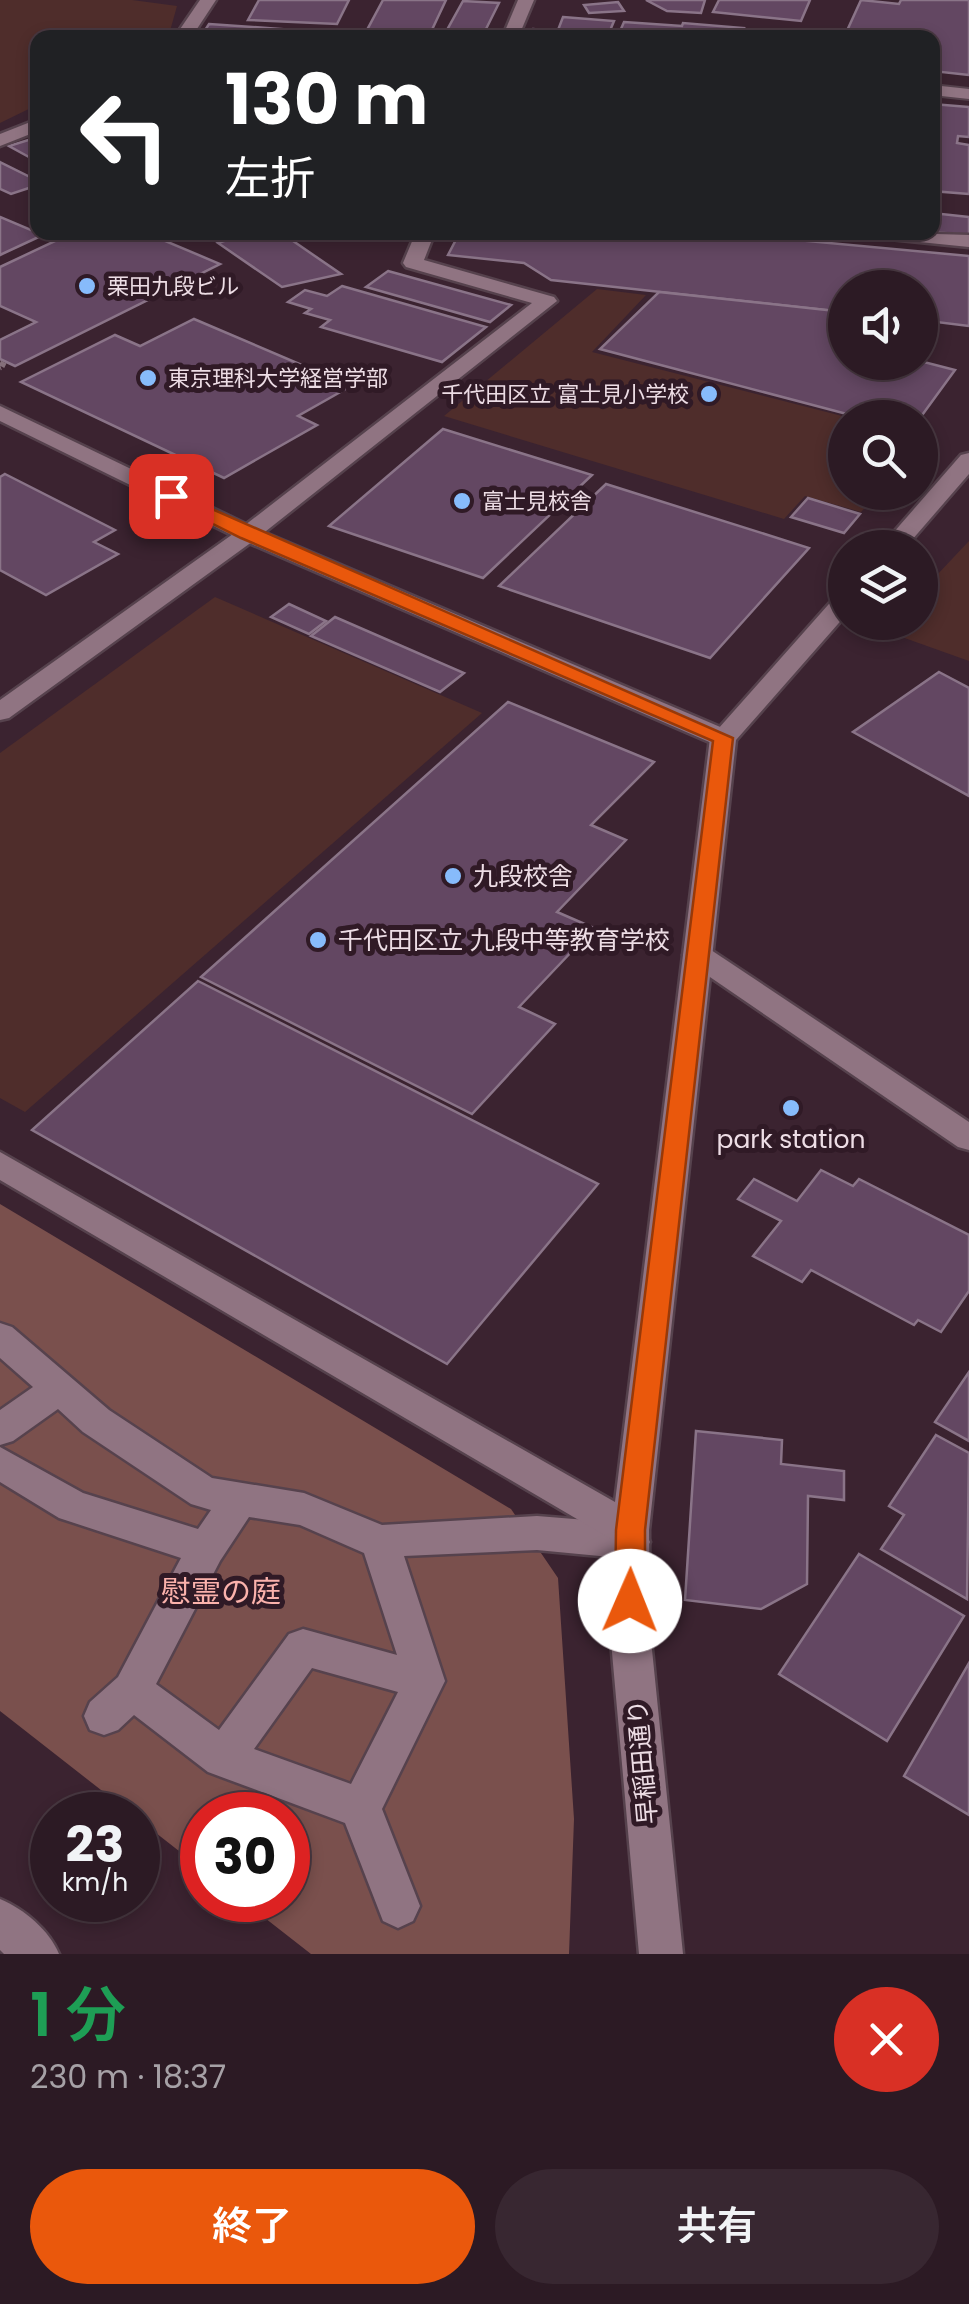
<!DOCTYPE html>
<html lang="ja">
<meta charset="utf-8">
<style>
:root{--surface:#2c1a24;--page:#382731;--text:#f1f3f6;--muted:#a6a1a6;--line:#483841;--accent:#ea580c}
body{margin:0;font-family:Poppins,"Noto Sans JP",sans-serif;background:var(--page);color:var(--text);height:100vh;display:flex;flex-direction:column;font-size:38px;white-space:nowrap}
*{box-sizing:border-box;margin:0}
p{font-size:32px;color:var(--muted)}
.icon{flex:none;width:55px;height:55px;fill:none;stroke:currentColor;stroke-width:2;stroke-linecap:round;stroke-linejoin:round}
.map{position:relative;height:1954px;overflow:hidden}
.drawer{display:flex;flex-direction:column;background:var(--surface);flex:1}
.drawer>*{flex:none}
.hud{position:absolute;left:30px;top:30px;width:910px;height:210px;border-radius:20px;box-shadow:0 5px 15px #0003,0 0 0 2px var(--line);background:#202124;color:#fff;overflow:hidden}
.tools{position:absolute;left:828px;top:270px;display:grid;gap:20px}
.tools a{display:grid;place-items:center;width:110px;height:110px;border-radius:50%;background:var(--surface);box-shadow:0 5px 15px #0003,0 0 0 2px var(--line);font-size:50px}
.speed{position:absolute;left:30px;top:1792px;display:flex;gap:20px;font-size:50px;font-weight:700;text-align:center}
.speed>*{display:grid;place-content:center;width:130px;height:130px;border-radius:50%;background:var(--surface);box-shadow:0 5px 15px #0003,0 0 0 2px var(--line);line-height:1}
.speed small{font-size:25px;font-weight:400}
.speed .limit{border:15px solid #d22;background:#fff;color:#111}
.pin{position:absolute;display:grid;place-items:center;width:85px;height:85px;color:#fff;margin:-42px;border-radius:20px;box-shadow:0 5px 15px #0006}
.me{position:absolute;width:110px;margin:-55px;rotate:1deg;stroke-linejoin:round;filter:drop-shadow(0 0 8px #0008)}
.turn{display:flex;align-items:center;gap:35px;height:210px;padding:0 30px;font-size:45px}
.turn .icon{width:130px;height:130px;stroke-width:2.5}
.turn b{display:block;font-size:70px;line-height:85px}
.round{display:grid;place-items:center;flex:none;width:105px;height:105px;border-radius:52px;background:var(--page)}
.overview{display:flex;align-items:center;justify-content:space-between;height:170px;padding:0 30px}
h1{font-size:60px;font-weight:600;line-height:75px;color:#1e9e55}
.primary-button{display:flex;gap:20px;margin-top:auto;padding:20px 30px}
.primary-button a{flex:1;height:115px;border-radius:60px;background:var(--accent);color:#fff;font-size:40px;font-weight:600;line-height:115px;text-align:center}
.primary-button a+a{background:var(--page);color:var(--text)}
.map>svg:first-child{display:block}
.green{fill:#4f2d2b}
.forest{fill:#7a504d}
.building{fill:#634762;stroke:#8a7488;stroke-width:2.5}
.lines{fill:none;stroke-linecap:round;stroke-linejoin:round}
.service-casing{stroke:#56424d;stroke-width:4}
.pedestrian-casing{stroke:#56424d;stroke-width:5}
.minor-casing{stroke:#56424d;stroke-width:5}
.tertiary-casing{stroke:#56424d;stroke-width:5}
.path{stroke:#846f7a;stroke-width:5;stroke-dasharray:6 6;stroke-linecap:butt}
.service{fill:#907482;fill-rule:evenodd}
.pedestrian{fill:#907482;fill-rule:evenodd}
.minor{fill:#907482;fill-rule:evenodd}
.tertiary{fill:#907482;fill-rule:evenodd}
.route{fill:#ea580c;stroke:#983908;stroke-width:2.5}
.poi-dot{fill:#87bbfb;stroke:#301a26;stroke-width:4}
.labels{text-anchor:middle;stroke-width:10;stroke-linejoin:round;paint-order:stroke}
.far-poi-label{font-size:22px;fill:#eddde5;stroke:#301a26;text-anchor:start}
.poi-label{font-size:25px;fill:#eddde5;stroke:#301a26;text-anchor:start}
.street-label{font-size:25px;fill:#eddde5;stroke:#301a26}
.near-park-label{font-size:30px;fill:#fbb2ac;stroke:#301a26}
</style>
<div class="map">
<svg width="969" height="1954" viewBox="0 0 969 1954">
<rect width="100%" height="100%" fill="#3b2330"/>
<g class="green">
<polygon points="0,0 132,0 177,6 170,31 162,37 38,38 37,105 0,123"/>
<polygon points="597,289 646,295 592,352 846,417 845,492 879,493 861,512 805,496 784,519 444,416"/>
<polygon points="969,541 969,661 885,631 893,623 920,622 920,593"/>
<polygon points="215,597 482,713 25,1112 0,1098 0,753"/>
</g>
<polygon class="forest" points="0,1204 511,1509 558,1578 574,1819 569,1954 311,1954 242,1900 288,1900 288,1815 202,1815 202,1869 0,1711"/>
<g class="building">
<polygon points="259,0 349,0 337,24 248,20"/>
<polygon points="383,0 446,0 430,34 367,30"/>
<polygon points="646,0 705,0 701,13 667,11"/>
<polygon points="719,0 810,0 801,21 713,12"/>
<polygon points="861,0 899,4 901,0 969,0 969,75 932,71 932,38 845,35"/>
<polygon points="463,1 499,3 484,33 447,30"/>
<polygon points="618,2 624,11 589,13 584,5"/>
<polygon points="563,17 614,21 609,33 558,30"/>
<polygon points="624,22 682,26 683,23 744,28 741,38 617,38"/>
<polygon points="209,24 282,29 277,38 200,38"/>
<polygon points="533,29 571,33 568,38 529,38"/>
<polygon points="304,30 344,33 341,38 298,38"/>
<polygon points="932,104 969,107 969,137 958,136 957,143 969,145 969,194 932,191"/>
<polygon points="38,137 38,162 9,146"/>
<polygon points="0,162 38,181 38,185 11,194 0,189"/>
<polygon points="932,213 969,217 969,235 932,232"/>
<polygon points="0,217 43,235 0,255"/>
<polygon points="74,232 144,232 220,264 15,366 0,359 0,340 36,322 0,306 0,267"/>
<polygon points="251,232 280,232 341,274 282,287 218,243"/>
<polygon points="460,232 712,232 969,256 969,326 920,320 920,288 845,288 845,312 551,280 524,263 448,255"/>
<polygon points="388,271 511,305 490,322 366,287"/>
<polygon points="342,286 486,327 442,362 321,327 330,320 305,313 311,309 288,302 305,290 327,296"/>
<polygon points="659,292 845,312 845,362 920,361 955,370 920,418 862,418 600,349"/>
<polygon points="194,319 351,386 298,416 317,425 224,478 21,382 115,335 140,346"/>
<polygon points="443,429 592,475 483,578 329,526"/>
<polygon points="5,474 115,530 94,542 118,554 46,595 0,570 0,477"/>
<polygon points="606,484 809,548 710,658 499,586"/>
<polygon points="808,498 860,514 844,533 791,517"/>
<polygon points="289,604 326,621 309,634 271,617"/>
<polygon points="335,617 464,673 440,692 311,636"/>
<polygon points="939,672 969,688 969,796 853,732"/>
<polygon points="508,702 654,762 591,825 626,840 557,912 594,928 519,1007 555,1024 472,1114 201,977"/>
<polygon points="198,981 598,1184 447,1364 32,1130"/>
<polygon points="821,1170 853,1186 859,1179 969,1235 969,1291 941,1332 918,1320 914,1325 811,1270 802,1282 753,1256 781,1221 738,1199 754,1179 797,1201"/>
<polygon points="969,1372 969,1441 935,1422"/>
<polygon points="696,1431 782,1440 781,1464 844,1471 844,1500 808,1496 807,1584 761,1609 685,1600"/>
<polygon points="936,1435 969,1453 967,1599 881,1549 904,1515 889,1506"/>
<polygon points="859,1554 964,1616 887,1741 779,1674"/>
<polygon points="969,1663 969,1815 904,1776"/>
</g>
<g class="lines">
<g class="service-casing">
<polygon id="service" points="932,85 969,89 969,99 932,95"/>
</g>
<g class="pedestrian-casing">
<g id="pedestrian">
<path d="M0 1323 12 1327 109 1410 212 1478 304 1493 382 1525 537 1516 599 1521 644 1530 650 1542 644 1554 631 1559 537 1550 404 1556 445 1681 382 1809 420 1906 413 1921 398 1928 383 1921 345 1823 208 1772 134 1715 118 1730 104 1735 90 1730 84 1716 90 1702 118 1677 181 1558 59 1518 0 1482V1447L83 1493 198 1529 211 1510 191 1504 83 1432 58 1409 13 1441 0 1445V1410L33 1387 0 1358ZM249 1517 300 1525 364 1553 397 1655 303 1629 289 1634 219 1730 156 1684 220 1561ZM312 1668 398 1692 351 1784 254 1749Z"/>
<path d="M0 1899C24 1909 49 1930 59 1954H4L0 1950Z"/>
</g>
</g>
<g class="minor-casing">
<g id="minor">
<polygon points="200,0 216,0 191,38 174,38"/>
<polygon points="518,0 534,0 518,38 502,38"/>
<polygon points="38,119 38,131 0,146 0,134"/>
<polygon points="416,232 435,232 424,260 554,297 557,301 256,539 9,718 0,720 0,700 240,529 532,303 406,267 403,263"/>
<polygon points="871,232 969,235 969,247 880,238"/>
<polygon points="969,453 969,474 905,548 880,548 961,455"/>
<polygon points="845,594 845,616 736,740 649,1530 650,1630 683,1954 639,1954 610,1630 611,1539 0,1180 0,1152 615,1502 710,738 836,596"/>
</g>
</g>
<g class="tertiary-casing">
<g id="tertiary">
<polygon points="0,406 256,529 732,732 736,738 732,744 714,744 240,539 0,421"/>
<polygon points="698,945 708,948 969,1122 969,1150 958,1147 688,962 683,955 688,948"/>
</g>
</g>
<polyline class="path" points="0,363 6,366 0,368"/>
<use href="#service" class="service"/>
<use href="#pedestrian" class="pedestrian"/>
<use href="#minor" class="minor"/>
<use href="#tertiary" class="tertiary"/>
</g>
<polygon class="route" points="171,491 733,738 645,1530 645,1601 640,1610 630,1614 620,1610 615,1601 616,1530 713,741 241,538 165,500 162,496"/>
<g class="poi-dot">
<circle cx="87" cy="286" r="10"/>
<circle cx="148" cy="378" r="10"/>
<circle cx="709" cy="394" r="10"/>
<circle cx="462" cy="501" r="10"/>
<circle cx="453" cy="876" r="10"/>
<circle cx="318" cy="940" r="10"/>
<circle cx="791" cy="1108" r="10"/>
</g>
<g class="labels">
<g class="far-poi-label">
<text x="107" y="294">栗田九段ビル</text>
<text x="168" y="386">東京理科大学経営学部</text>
<text x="689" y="402" text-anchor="end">千代田区立 富士見小学校</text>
<text x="482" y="509">富士見校舎</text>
</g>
<g class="poi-label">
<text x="473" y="885">九段校舎</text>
<text x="338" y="949">千代田区立 九段中等教育学校</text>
<text x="791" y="1148" text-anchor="middle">park station</text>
</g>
<g class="street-label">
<text transform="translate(642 1762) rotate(-95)" y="9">早稲田通り</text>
</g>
<g class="near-park-label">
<text x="221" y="1602">慰霊の庭</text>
</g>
</g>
</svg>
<div class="tools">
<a><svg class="icon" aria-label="sound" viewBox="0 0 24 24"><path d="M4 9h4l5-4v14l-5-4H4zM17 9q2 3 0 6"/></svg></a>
<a><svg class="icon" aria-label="search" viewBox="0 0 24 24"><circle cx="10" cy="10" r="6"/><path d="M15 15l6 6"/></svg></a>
<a><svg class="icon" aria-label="layers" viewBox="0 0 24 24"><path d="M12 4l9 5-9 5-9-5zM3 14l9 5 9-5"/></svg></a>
</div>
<div class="speed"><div>23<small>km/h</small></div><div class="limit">30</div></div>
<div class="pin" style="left:171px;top:496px;background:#d93025"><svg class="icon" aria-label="arrive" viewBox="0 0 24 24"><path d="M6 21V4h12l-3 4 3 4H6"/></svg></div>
<svg class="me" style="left:630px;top:1601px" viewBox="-20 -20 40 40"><circle r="19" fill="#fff"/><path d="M0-13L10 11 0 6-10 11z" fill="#ea580c"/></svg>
<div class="hud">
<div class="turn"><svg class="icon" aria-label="left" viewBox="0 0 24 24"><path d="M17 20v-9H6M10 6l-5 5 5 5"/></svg><div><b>130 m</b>左折</div></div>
</div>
</div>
<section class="drawer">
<div class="overview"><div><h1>1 分</h1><p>230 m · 18:37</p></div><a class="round" style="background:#d93025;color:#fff"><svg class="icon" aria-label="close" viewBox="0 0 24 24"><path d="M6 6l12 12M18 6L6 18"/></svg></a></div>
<div class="primary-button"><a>終了</a><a>共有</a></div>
</section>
